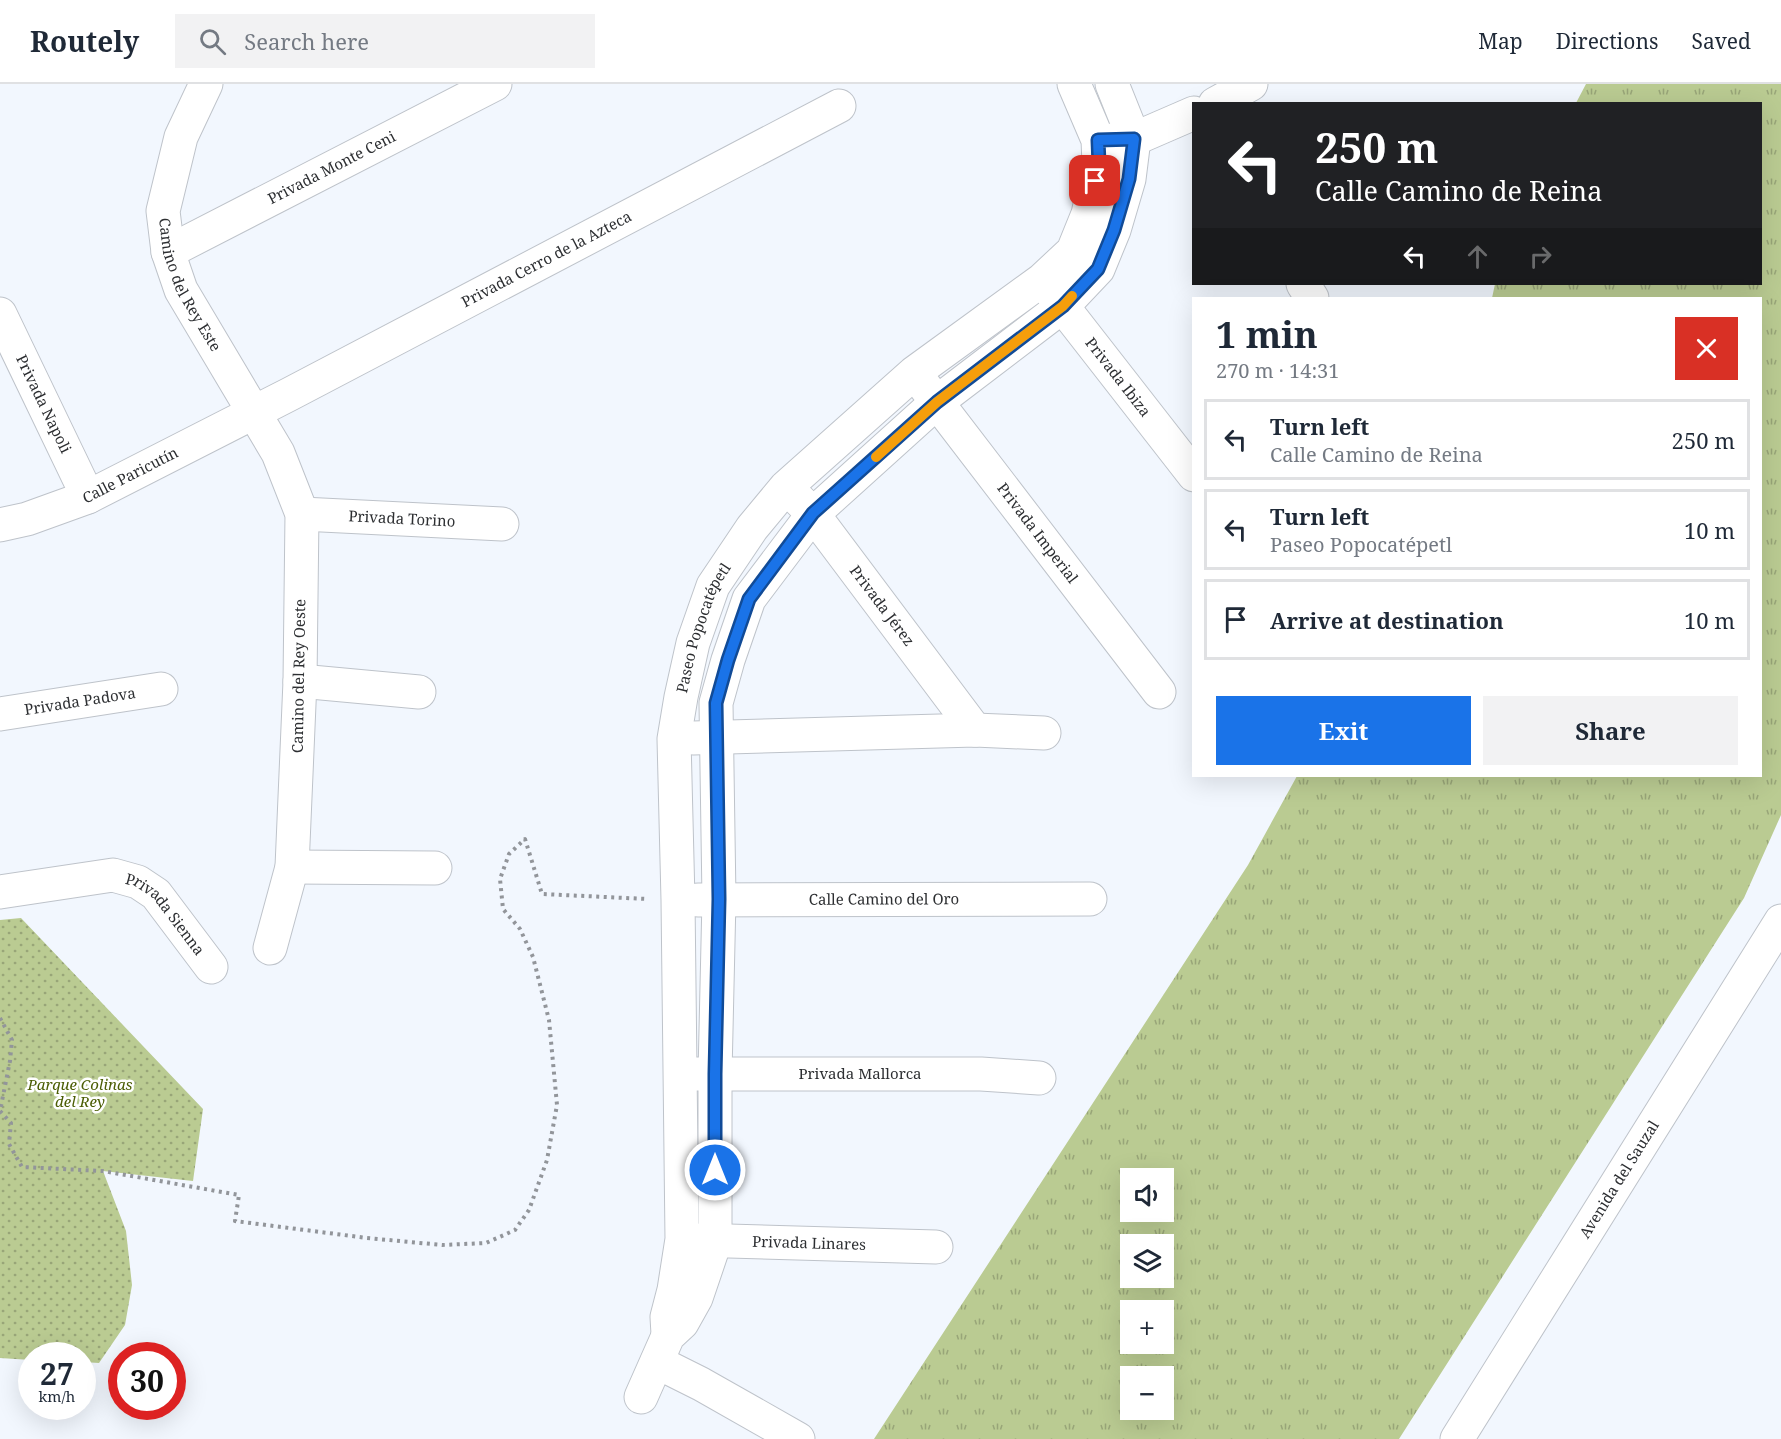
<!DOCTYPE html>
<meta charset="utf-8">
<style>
:root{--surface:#fff;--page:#f2f2f3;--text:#1f2937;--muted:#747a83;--line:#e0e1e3;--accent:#1a73e8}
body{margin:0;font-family:"Noto Serif",serif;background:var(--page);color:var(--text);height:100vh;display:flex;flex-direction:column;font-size:22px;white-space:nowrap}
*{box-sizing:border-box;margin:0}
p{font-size:20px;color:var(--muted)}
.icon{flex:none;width:33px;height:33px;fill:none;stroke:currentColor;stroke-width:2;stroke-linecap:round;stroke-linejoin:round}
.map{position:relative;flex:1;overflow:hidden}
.panel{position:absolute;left:1192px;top:213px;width:570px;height:480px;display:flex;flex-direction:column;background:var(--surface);border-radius:0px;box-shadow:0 6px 24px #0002}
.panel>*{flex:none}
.top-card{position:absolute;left:1192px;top:18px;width:570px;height:183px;border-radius:0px;box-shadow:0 6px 24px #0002;background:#202124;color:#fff;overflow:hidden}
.tools{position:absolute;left:1120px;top:1084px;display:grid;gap:12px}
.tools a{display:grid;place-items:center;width:54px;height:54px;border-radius:0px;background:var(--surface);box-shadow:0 6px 24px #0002;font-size:30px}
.speed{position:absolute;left:18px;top:1258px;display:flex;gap:12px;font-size:30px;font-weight:700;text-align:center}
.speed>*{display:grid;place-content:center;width:78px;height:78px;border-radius:50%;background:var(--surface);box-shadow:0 6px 24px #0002;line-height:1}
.speed small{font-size:15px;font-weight:400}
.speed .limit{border:9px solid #d22;background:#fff;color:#111}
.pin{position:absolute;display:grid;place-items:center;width:51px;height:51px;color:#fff;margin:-26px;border-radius:12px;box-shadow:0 3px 9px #0006}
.me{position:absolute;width:66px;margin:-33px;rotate:0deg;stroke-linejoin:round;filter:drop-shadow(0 0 4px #0008)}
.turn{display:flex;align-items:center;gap:21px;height:126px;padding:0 24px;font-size:27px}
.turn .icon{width:78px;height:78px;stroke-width:2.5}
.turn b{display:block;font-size:42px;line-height:51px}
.lanes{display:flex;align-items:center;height:57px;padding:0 24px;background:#0003;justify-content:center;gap:30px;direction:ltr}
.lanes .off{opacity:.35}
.round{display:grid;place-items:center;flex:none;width:63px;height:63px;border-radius:0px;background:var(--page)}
.headline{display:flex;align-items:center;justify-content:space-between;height:102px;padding:0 24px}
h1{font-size:36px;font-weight:700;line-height:45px}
.cta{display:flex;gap:12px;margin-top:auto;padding:12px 24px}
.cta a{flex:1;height:69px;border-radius:0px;background:var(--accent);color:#fff;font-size:24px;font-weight:700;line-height:69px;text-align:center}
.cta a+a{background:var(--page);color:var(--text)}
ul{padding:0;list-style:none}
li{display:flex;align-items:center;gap:18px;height:81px;margin:0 12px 9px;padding:0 12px;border:3px solid var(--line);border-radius:0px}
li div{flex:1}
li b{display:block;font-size:22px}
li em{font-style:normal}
header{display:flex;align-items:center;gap:36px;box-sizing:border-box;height:84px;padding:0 30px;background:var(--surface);border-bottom:2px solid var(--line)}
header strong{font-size:28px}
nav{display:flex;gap:33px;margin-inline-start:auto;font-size:21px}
.search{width:420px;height:54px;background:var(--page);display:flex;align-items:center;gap:15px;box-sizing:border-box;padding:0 21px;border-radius:0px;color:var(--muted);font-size:22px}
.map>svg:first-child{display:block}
.grass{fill:url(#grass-tufts);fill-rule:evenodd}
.park{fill:url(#park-dots)}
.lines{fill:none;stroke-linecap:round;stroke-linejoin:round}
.street-casing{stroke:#bec3ca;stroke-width:35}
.secondary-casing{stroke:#bec3ca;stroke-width:35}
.path{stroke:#92959a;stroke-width:4;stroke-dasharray:3 4.5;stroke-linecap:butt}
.street{stroke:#fff;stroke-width:33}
.secondary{stroke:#fff;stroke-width:33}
.route-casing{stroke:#114b97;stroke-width:15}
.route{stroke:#1a73e8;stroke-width:10}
.slow{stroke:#f59e0b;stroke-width:10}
.labels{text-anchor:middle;stroke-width:5;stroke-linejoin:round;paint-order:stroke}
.street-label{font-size:15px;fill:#2d2f32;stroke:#fff}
.park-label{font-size:15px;font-style:italic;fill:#4b5d04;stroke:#fff}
</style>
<header>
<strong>Routely</strong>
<div class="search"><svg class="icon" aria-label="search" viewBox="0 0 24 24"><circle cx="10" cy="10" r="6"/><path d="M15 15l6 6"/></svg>Search here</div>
<nav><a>Map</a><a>Directions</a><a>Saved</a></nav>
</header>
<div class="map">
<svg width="1781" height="1355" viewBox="0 0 1781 1355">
<defs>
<pattern id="grass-tufts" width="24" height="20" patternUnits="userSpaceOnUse" patternTransform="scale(1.5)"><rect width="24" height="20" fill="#bacb92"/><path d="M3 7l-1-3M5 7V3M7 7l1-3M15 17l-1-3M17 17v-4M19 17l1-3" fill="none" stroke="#98a578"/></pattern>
<pattern id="park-dots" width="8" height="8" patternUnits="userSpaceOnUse" patternTransform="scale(1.5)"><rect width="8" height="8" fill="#bacb92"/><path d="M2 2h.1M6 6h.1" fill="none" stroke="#98a578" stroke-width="1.8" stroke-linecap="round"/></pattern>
</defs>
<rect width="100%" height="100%" fill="#f2f7fe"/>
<path class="grass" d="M1586 0H1781V731L1744 814 1399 1355H874L1248 781 1297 692H1761V214H1492L1495 200H1761V20L1576 19ZM1131 1095H1164V1128H1131ZM1131 1161H1164V1194H1131ZM1131 1227H1164V1260H1131ZM1131 1293H1164V1326H1131Z"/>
<polygon class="park" points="21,834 203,1025 193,1097 103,1087 126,1147 132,1201 125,1241 99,1279 83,1278 82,1272 32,1272 31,1276 0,1274 0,836"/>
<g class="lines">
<g class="street-casing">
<g id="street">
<path id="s1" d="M206 0 181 53 163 127 168 168 181 206 278 369 302 430 300 597 292 783 270 864"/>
<polyline points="1215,20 1251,0"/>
<polyline points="1112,56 1134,55 1194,29"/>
<path id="s2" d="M168 168 495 0"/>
<polyline points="1303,200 1312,214"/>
<path id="s3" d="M1049 205 1194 391"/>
<path id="s4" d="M0 230 88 413"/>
<path id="s5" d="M923 300 1159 608"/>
<path id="s6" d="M798 415 813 430 975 646"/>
<path id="s7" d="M302 430 502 440"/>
<path id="s8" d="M0 441 27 435 88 413 290 310 839 22"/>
<polyline points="300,597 419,608"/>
<path id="s9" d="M0 630 161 605"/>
<polyline points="693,654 975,646 1044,649"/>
<polyline points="292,783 435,784"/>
<path id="s10" d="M0 808 113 791 138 798 156 810 211 883"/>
<path id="s11" d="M698 816 1090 815"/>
<path id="s12" d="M694 990H981L1039 994"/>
<path id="s13" d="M693 1156 936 1163"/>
<path id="s14" d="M668 1250 667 1233 674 1206 682 1155 678 816 674 655 681 613 693 559 713 502 752 444 786 403 914 289 1042 196 1073 167 1088 130 1099 80 1098 56 1074 0"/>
<polyline points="657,1278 701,1300 798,1355"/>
<polyline points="641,1313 668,1252 682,1239 696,1214 715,1158 715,990 719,815 716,619 728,576 749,515 813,430 937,318 1063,222 1098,185 1114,146 1129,95 1134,55 1112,0"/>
</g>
</g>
<g class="secondary-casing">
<g id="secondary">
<path id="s15" d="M1457 1355 1781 837"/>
</g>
</g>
<g class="path">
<polyline points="0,934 12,956 10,977 0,1027"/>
<polyline points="0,1027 11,1039 9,1060 22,1083 103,1087 239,1111 235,1137 367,1154 442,1161 486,1159 515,1146 529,1126 547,1076 557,1021 549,936 533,873 520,845 503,825 500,795 509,770 525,755 542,810 647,815"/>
</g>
<use href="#street" class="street"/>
<use href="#secondary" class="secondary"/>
</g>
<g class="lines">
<g class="route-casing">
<polyline id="route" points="715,1086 715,990 719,815 716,619 728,576 749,515 813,429 937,318 1063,222 1098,185 1114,146 1129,95 1134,55 1098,56 1099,80 1095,97"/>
</g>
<use href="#route" class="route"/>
<polyline class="slow" points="876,373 937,318 1063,222 1072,212"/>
</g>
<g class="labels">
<g class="street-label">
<text dy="5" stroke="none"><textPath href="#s2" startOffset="184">Privada Monte Ceni</textPath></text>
<text dy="5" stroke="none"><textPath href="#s8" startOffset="609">Privada Cerro de la Azteca</textPath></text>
<text dy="5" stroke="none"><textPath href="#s1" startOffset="214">Camino del Rey Este</textPath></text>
<text dy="5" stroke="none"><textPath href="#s3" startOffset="112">Privada Ibiza</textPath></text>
<text dy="5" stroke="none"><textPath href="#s4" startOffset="100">Privada Napoli</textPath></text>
<text dy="5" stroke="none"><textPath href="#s8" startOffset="140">Calle Paricutín</textPath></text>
<text dy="5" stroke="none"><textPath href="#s7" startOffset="100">Privada Torino</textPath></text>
<text dy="5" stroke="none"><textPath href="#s5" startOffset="188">Privada Imperial</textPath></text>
<text dy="5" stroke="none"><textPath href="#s6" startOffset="136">Privada Jérez</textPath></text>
<text dy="5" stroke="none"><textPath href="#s14" startOffset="712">Paseo Popocatépetl</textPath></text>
<text transform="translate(299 592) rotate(-89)" y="5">Camino del Rey Oeste</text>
<text dy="5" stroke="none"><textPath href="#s9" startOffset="81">Privada Padova</textPath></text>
<text dy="5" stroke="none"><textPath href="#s11" startOffset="186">Calle Camino del Oro</textPath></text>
<text dy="5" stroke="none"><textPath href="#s10" startOffset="182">Privada Sienna</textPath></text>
<text dy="5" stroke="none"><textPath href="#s12" startOffset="166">Privada Mallorca</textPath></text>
<text dy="5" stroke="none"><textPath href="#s15" startOffset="306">Avenida del Sauzal</textPath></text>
<text dy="5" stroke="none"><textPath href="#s13" startOffset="116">Privada Linares</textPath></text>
</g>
<g class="park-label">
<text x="80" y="1006">Parque Colinas<tspan x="80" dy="17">del Rey</tspan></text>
</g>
</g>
</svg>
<div class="tools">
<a><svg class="icon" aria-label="sound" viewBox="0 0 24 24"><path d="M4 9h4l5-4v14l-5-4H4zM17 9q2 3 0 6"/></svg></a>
<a><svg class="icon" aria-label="layers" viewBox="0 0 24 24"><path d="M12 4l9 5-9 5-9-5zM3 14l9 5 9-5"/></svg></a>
<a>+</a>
<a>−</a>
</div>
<div class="speed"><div>27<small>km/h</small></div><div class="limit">30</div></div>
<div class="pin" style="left:1095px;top:97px;background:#d93025"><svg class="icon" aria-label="arrive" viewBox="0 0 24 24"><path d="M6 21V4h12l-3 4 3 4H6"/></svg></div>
<svg class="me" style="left:715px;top:1086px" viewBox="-20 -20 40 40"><circle r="17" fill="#1a73e8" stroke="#fff" stroke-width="3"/><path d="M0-11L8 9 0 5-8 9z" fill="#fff"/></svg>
<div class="top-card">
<div class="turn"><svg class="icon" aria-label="left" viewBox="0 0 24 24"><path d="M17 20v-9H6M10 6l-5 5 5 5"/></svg><div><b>250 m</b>Calle Camino de Reina</div></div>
<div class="lanes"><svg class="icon" aria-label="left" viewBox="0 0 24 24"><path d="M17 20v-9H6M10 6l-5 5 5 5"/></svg><svg class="icon off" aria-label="ahead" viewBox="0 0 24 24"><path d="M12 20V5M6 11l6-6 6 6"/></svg><svg class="icon off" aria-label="right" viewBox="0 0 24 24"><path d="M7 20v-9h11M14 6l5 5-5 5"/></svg></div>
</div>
<section class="panel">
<div class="headline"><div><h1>1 min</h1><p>270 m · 14:31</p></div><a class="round" style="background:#d93025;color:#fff"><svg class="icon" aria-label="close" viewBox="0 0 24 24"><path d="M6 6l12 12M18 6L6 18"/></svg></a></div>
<ul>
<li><svg class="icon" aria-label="left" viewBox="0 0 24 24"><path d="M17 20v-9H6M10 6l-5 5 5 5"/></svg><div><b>Turn left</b><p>Calle Camino de Reina</p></div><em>250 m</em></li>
<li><svg class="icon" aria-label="left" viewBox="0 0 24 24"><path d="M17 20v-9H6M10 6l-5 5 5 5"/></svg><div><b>Turn left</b><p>Paseo Popocatépetl</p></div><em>10 m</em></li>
<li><svg class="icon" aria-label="arrive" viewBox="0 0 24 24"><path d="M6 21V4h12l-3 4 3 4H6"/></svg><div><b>Arrive at destination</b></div><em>10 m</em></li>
</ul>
<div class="cta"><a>Exit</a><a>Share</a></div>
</section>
</div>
